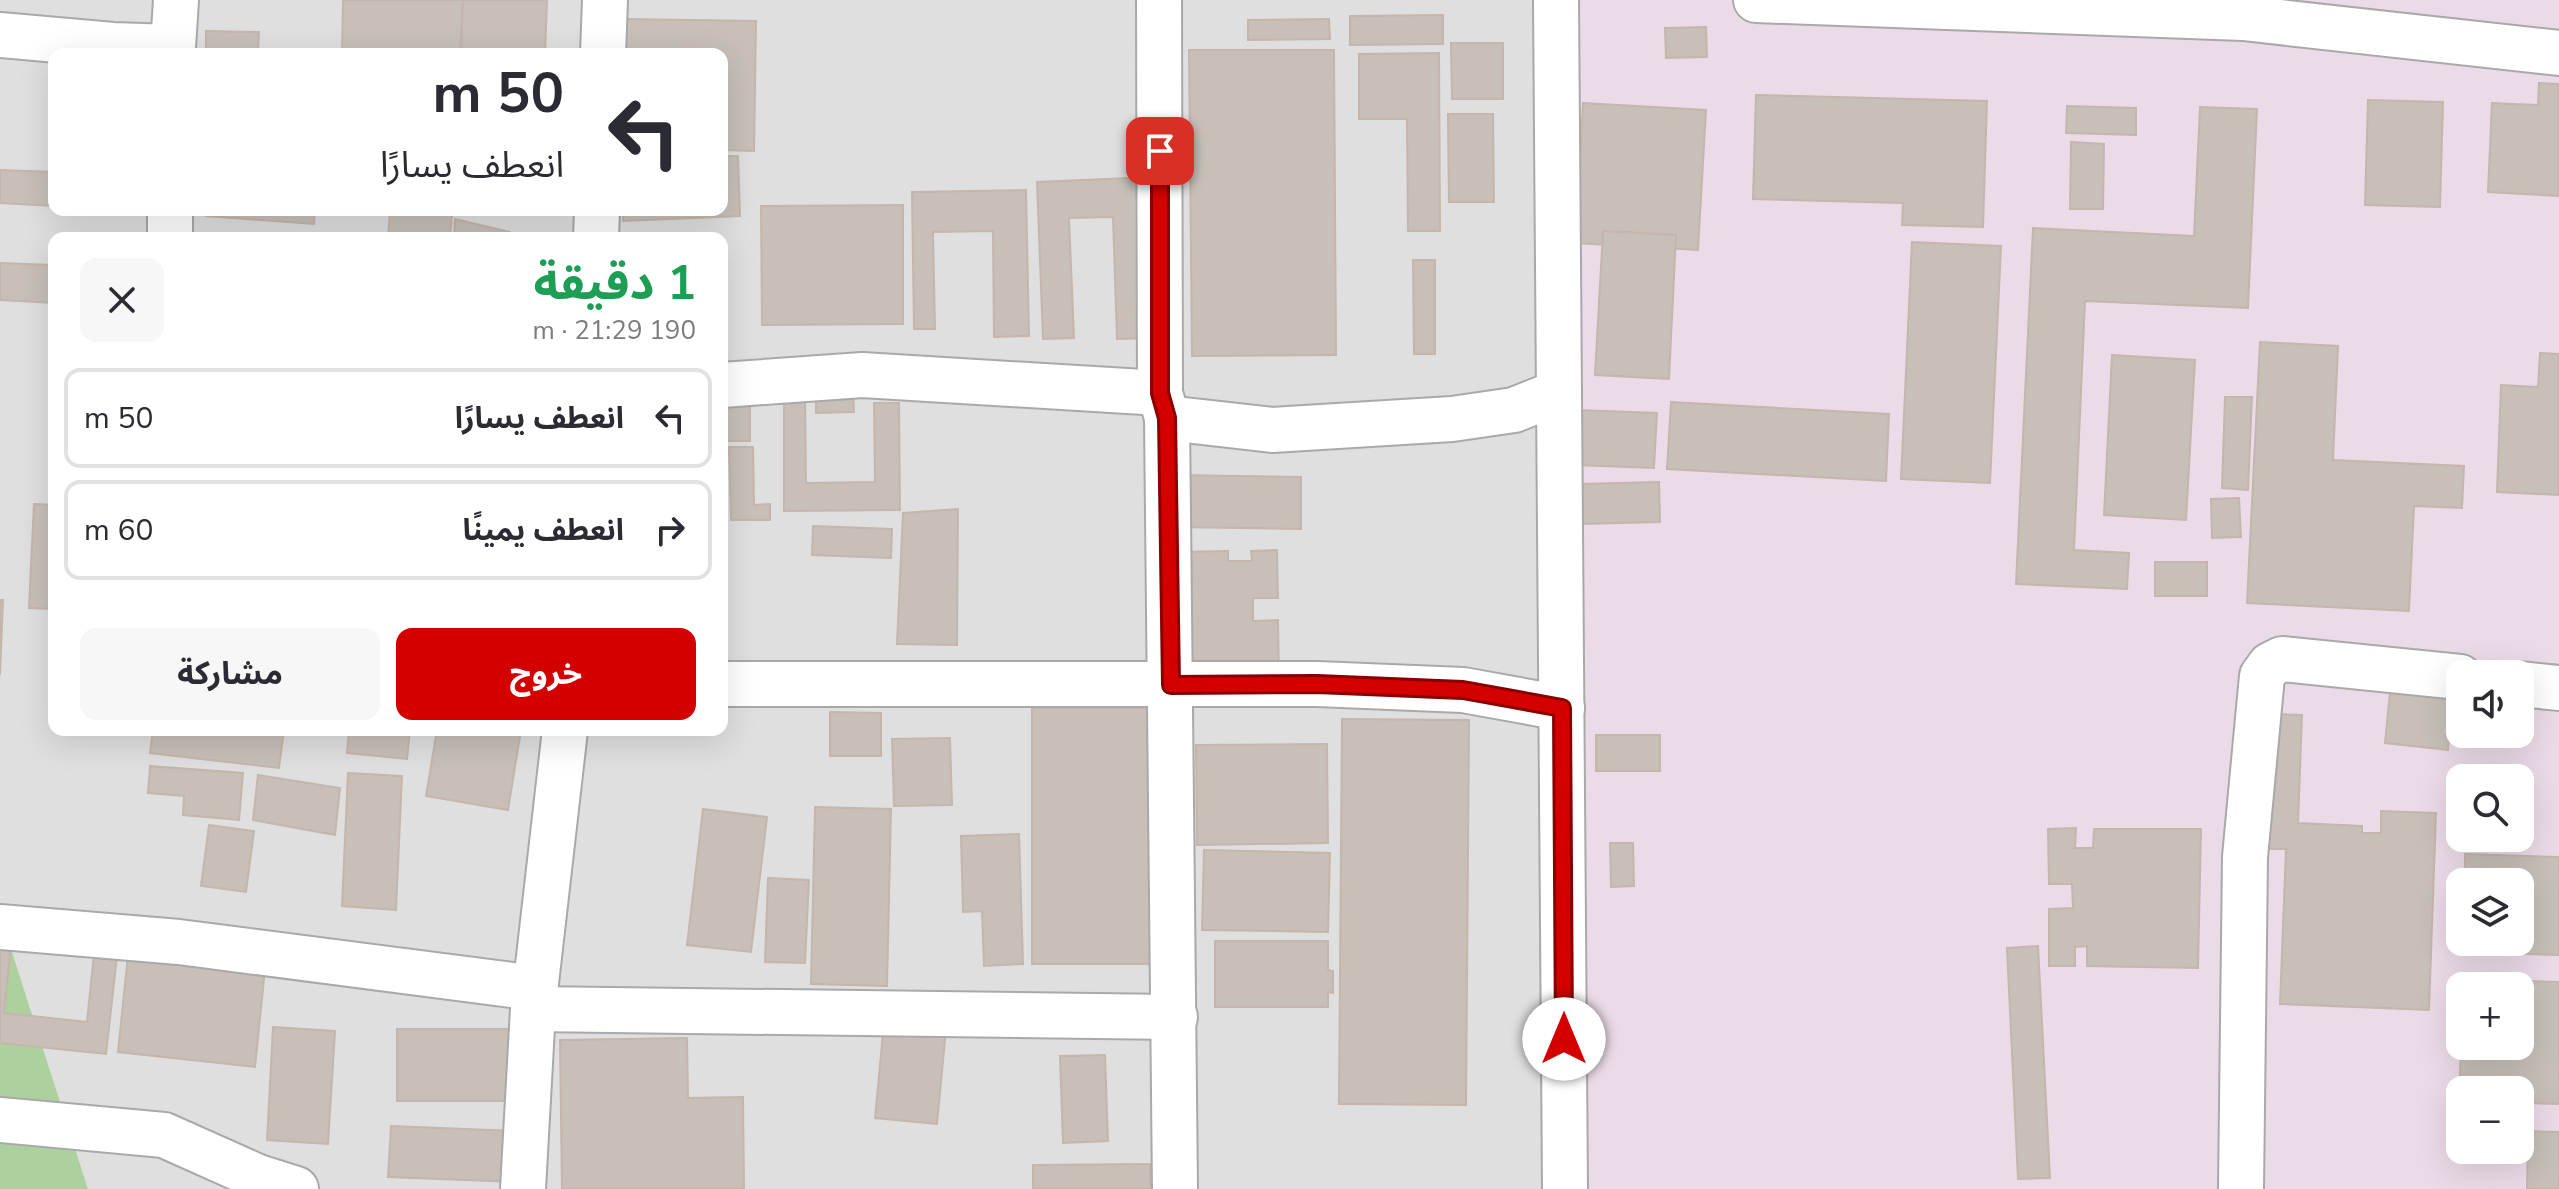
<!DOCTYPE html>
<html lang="ar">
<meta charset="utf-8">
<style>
:root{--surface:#fff;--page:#f7f7f7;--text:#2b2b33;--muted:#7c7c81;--line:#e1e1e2;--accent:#d40000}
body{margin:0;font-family:"Nunito Sans","Noto Sans Arabic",sans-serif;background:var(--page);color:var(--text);direction:rtl;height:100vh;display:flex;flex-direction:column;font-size:30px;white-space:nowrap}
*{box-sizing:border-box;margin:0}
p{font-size:26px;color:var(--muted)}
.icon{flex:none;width:44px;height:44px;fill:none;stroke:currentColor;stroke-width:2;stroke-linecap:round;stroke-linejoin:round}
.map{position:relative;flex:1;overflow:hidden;direction:ltr}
.drawer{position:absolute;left:48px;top:232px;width:680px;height:504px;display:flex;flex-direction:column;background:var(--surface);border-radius:16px;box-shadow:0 8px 32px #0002;direction:rtl}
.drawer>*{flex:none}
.hud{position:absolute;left:48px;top:48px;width:680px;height:168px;border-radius:16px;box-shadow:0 8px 32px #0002;direction:rtl;background:#fff;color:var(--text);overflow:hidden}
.buttons{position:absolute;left:2446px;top:660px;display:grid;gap:16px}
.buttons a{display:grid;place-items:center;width:88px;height:88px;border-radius:16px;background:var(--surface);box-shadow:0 8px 32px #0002;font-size:40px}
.pin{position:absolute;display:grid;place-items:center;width:68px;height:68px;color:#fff;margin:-34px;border-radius:16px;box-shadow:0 4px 12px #0006}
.me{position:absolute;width:88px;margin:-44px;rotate:0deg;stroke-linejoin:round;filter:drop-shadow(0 0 6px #0008)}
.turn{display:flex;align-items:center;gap:28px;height:168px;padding:0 32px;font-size:36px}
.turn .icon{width:104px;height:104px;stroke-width:2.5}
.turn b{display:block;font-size:56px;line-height:68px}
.round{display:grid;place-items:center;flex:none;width:84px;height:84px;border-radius:16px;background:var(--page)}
.headline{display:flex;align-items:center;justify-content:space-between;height:136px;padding:0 32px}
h1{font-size:48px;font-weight:700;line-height:60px;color:#1e9e55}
.cta{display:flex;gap:16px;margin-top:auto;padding:16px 32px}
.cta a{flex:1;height:92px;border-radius:16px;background:var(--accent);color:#fff;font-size:32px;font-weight:700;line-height:92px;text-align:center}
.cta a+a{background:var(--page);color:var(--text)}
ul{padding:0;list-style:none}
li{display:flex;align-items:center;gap:24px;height:100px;margin:0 16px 12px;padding:0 16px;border:4px solid var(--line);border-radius:16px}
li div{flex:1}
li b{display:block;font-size:30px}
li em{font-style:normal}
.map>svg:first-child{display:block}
.residential{fill:#e0dfdf;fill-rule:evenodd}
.industrial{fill:#ebdbe8;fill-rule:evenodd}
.forest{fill:#add19e}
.building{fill:#c7bfb8;stroke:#c4b6ab;stroke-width:2}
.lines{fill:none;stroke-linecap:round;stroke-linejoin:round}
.minor-casing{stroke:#a9a9a9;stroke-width:48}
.minor{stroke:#fff;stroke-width:44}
.route-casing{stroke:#8a0000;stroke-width:20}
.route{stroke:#d40000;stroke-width:14}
</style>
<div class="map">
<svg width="2559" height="1189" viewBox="0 0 2559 1189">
<rect width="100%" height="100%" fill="#f2efe9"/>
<path class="residential" d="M0 0H2559V1189H88L12 952H0ZM54 54H722V210H54ZM54 238H722V730H54ZM2460 674H2520V734H2460ZM2460 778H2520V838H2460ZM2460 882H2520V942H2460ZM2460 986H2520V1046H2460ZM2460 1090H2520V1150H2460Z"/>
<path class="industrial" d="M1556 0H2559V1189H1565ZM2460 674H2520V734H2460ZM2460 778H2520V838H2460ZM2460 882H2520V942H2460ZM2460 986H2520V1046H2460ZM2460 1090H2520V1150H2460Z"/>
<polygon class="forest" points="0,952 12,952 88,1189 0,1189"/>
<g class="building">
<polygon points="343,0 463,0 460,54 342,54"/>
<polygon points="463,0 547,0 545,54 461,54"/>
<polygon points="1443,15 1443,44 1350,45 1350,16"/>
<polygon points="626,19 756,21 754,151 722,150 722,54 626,54"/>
<polygon points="1329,19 1330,39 1248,40 1248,20"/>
<polygon points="1706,27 1707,57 1666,58 1665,28"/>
<polygon points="206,31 259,32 258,54 206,54"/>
<polygon points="1451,43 1503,43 1503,99 1452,99"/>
<polygon points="1189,50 1334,50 1336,355 1192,356"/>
<polygon points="1439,53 1440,231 1408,231 1407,119 1359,119 1359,54"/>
<polygon points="2539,83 2559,84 2559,196 2488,192 2492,103 2538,105"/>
<polygon points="1756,95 1987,101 1983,227 1902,225 1903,203 1753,199"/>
<polygon points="2368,100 2443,102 2440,207 2365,205"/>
<polygon points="1583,103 1706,110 1698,250 1575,243"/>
<polygon points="2067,106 2136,108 2136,135 2066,133"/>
<polygon points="2200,107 2257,109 2248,308 2085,301 2074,550 2129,553 2127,589 2016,584 2033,228 2194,236"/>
<polygon points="1448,114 1493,114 1494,202 1449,202"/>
<polygon points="2071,142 2104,144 2103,209 2070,209"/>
<polygon points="722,156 738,156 740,216 623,221 623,210 722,210"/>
<polygon points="0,170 54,172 54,206 0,203"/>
<polygon points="1152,177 1158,338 1117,339 1113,217 1069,218 1074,338 1043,339 1037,182"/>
<polygon points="1026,190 1029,336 994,337 993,231 933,232 935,329 914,329 912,192"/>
<polygon points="903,205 903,324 762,325 761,206"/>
<polygon points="206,210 315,210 314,224 206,216"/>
<polygon points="390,211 452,215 450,238 388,238"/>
<polygon points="455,219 510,232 511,238 454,238"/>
<polygon points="1603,231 1676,235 1669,379 1595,375"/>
<polygon points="326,233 344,235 343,238 325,238"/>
<polygon points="212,235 267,238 212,238"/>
<polygon points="1912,242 2001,246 1990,483 1901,479"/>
<polygon points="1413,260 1435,260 1435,354 1414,354"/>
<polygon points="0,263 54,265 54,303 0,300"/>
<polygon points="2260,342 2338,346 2333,460 2464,466 2462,508 2414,506 2409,611 2247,603"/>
<polygon points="2540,353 2559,354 2559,495 2497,492 2501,385 2538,387"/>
<polygon points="2112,355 2195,360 2186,520 2104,515"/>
<polygon points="853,387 854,412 816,413 816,388"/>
<polygon points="784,391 805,391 806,483 875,482 874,403 899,403 900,510 784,511"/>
<polygon points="2225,397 2252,397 2248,490 2222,488"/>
<polygon points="1671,402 1889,414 1886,481 1667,469"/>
<rect x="722" y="404" width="28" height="37"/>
<polygon points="1577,410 1657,413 1654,468 1574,465"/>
<polygon points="729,447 753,447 754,505 770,504 770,520 731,520"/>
<polygon points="1175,475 1301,477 1301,529 1175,527"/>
<polygon points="1659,482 1660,522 1580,524 1579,484"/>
<polygon points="2239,498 2241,537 2212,538 2211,499"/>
<polygon points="34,504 54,505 54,609 29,608"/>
<polygon points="958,509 957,645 897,644 903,513"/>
<polygon points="813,526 892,529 891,558 812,555"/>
<polygon points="1277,550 1278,598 1253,598 1253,621 1278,620 1279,677 1176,679 1174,552 1228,551 1228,561 1252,561 1251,551"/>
<rect x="2155" y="562" width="52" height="34"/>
<polygon points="0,600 3,600 0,675"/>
<polygon points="2391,682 2454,688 2448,750 2385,743"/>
<polygon points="1032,708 1157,708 1156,964 1032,964"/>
<polygon points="830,712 881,713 881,756 830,756"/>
<polygon points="2271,714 2302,715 2298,823 2362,826 2362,833 2381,833 2381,811 2436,813 2429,1010 2280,1004 2286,849 2266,849"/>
<polygon points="1342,719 1469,720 1466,1105 1339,1104"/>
<polygon points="153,730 284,730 279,768 150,753"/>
<polygon points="349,730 410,730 407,759 347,753"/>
<polygon points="437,730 521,730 508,810 426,796"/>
<rect x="1596" y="735" width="64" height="36"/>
<polygon points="950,738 952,805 894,806 892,739"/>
<polygon points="1327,744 1328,843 1197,845 1196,745"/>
<polygon points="150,766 243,773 239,820 183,815 184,796 148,793"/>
<polygon points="348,773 402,776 396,910 342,906"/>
<polygon points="258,775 340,788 335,835 253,820"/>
<polygon points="815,807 891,809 887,986 811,984"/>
<polygon points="703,809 767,817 751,952 687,945"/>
<polygon points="209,825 254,831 246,892 201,886"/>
<polygon points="2076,828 2075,848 2093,848 2094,829 2201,829 2198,968 2087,966 2087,946 2075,947 2075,966 2049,966 2049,909 2073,908 2072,884 2049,884 2048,829"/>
<polygon points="1019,834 1023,964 984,966 982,911 963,912 961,836"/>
<polygon points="1610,843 1633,843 1634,886 1611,887"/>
<polygon points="1204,850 1330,853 1328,932 1202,930"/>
<polygon points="2465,854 2559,857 2559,955 2462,952 2463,942 2520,942 2520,882 2465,882"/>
<polygon points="768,878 809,880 805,963 765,962"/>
<polygon points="0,936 12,937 4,1013 87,1022 95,944 118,947 106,1054 0,1043"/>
<polygon points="1215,941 1328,941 1328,970 1333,971 1333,993 1328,992 1328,1007 1215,1007"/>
<polygon points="2038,946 2050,1178 2018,1179 2007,948"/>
<polygon points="128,955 265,969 255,1067 118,1052"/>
<polygon points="2463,979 2559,982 2559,1104 2520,1103 2520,1090 2460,1090 2459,1101 2461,1046 2520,1046 2520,986 2463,986"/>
<polygon points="884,1023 946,1029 937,1124 875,1118"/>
<polygon points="273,1027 335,1031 328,1144 267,1140"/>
<rect x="397" y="1029" width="120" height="72"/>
<polygon points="687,1038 688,1098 743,1097 744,1189 562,1189 560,1040"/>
<polygon points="1105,1055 1108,1141 1063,1143 1060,1056"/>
<polygon points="391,1126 518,1131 516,1182 388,1177"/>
<polygon points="2528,1131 2559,1132 2559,1189 2527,1189"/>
<polygon points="1150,1164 1150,1189 1033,1189 1033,1165"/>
</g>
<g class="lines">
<g class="minor-casing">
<g id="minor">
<polyline points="1159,0 1160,393 1167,418 1175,1189"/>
<polyline points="1556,0 1565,1189"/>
<polyline points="1756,0 2243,18 2559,53"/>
<polyline points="0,35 113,45 173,47 176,0"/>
<polyline points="603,54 605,0"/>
<polyline points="170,238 170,210"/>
<polyline points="596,238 597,210"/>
<polyline points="722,385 862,375 1160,393"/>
<polyline points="1167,418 1272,430 1452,419 1514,410 1559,392"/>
<polyline points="722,684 1317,684 1463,690 1562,708"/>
<polyline points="2520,684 2559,688"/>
<polyline points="0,927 179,942 535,988"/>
<polyline points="533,1009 1175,1017"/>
<polyline points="0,1120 164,1135 258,1177 296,1189"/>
<polyline points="523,1189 533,1009 565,730"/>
<polyline points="2241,1189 2245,857 2262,676 2270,665 2282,659 2460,677"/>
</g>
</g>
<use href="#minor" class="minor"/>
</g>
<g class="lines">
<g class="route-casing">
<polyline id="route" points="1160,151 1160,393 1167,418 1171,685 1317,684 1463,690 1562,708 1564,1039"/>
</g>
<use href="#route" class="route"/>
</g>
</svg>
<div class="buttons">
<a><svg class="icon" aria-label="sound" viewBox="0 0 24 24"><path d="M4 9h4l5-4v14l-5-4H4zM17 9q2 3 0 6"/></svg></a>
<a><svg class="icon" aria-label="search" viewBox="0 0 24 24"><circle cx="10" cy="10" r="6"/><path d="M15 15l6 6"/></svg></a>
<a><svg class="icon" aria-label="layers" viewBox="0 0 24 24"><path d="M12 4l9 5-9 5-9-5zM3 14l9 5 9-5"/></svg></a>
<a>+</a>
<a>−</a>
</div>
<div class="pin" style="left:1160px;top:151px;background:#d93025"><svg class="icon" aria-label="arrive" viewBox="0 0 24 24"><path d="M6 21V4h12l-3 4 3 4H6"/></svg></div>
<svg class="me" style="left:1564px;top:1039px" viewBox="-20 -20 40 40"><circle r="19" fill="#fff"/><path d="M0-13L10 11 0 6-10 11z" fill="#d40000"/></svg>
<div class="hud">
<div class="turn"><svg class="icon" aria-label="left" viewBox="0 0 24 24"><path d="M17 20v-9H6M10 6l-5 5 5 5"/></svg><div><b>50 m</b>انعطف يسارًا</div></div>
</div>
<section class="drawer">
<div class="headline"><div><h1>1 دقيقة</h1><p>190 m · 21:29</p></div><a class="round"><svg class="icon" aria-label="close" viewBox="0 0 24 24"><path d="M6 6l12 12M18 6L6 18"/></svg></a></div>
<ul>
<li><svg class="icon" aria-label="left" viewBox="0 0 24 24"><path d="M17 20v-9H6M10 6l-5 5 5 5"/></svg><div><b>انعطف يسارًا</b></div><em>50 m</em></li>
<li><svg class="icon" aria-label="right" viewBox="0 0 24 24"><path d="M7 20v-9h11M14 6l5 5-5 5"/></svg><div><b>انعطف يمينًا</b></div><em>60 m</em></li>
</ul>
<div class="cta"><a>خروج</a><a>مشاركة</a></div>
</section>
</div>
